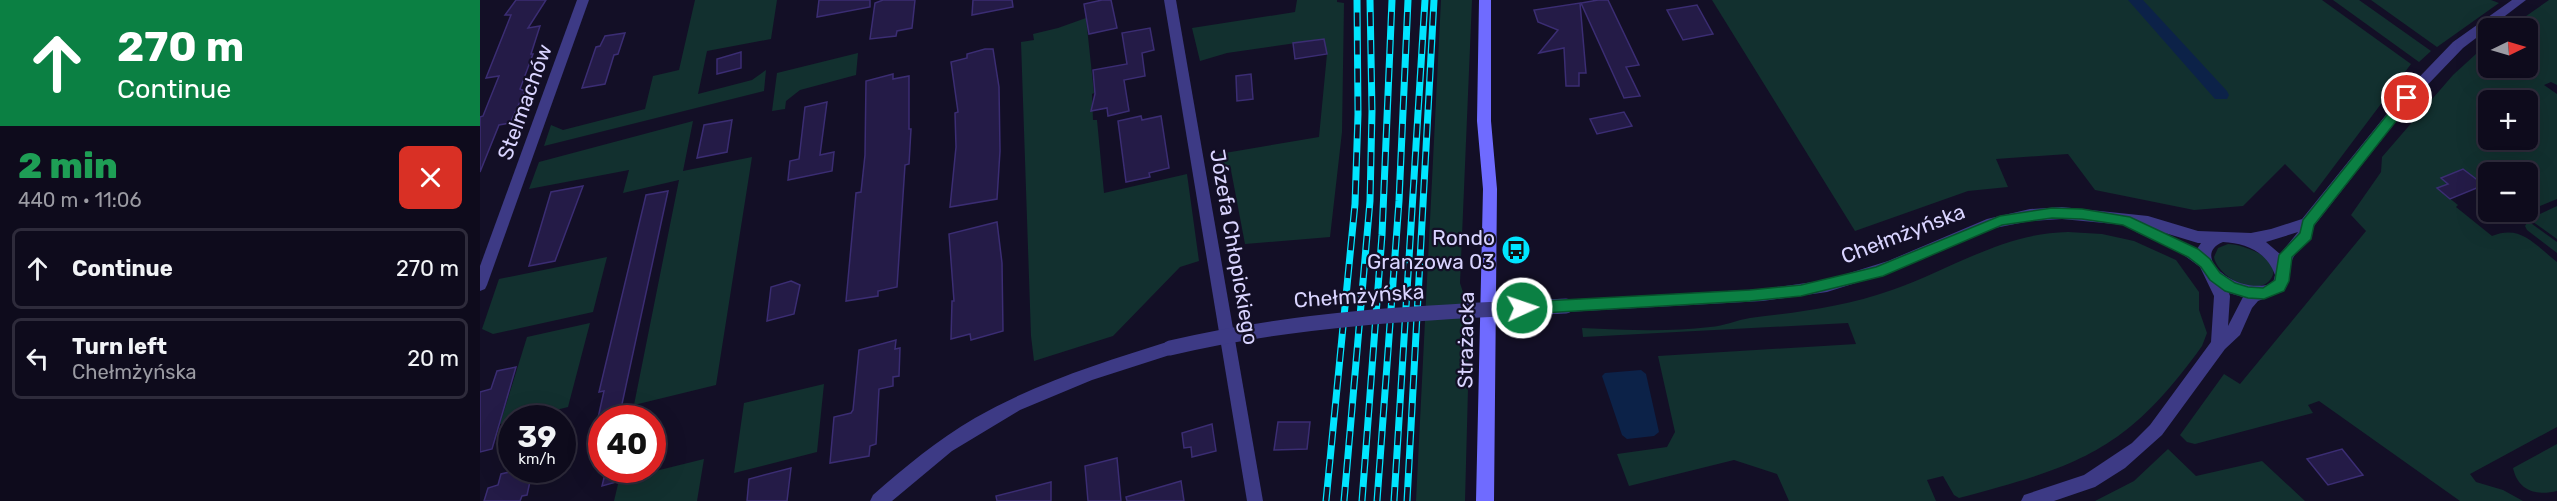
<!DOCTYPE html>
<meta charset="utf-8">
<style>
:root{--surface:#0e0b1c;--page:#171425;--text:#f1f3f6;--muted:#9b9ba3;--line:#2e2b3b}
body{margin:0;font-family:Rubik,sans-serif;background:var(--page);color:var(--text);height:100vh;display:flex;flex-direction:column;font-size:22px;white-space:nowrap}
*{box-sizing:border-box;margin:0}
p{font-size:20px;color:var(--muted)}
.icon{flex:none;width:33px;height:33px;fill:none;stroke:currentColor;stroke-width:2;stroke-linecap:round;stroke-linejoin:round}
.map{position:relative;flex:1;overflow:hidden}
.drawer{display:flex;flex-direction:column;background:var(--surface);width:480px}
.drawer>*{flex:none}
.banner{background:#0b8043;color:#fff;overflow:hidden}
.needle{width:39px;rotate:85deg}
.buttons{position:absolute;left:1998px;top:18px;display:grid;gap:12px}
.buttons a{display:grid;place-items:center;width:60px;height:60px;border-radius:9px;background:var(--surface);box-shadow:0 6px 24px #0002,0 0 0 2px var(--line);font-size:30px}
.speed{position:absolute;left:18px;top:405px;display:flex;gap:12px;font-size:30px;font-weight:700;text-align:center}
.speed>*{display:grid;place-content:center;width:78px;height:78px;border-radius:50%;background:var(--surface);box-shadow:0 6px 24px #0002,0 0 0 2px var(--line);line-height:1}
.speed small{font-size:15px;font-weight:400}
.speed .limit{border:9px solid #d22;background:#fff;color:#111}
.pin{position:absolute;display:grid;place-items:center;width:51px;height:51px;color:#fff;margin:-26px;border:3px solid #fff;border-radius:50%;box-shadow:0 2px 6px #0007}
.me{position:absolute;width:66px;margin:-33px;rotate:87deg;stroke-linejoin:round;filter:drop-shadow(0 0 4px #0008)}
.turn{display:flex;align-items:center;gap:21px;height:126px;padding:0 18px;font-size:27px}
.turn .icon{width:78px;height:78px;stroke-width:2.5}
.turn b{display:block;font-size:42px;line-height:51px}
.round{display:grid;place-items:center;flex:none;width:63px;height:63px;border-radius:9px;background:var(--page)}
.headline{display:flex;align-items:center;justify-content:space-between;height:102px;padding:0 18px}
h1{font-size:36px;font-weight:800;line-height:45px;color:#1e9e55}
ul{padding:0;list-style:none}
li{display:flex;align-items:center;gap:18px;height:81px;margin:0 12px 9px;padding:0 6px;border:3px solid var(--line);border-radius:9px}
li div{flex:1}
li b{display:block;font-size:22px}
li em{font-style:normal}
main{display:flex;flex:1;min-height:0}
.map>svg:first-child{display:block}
.green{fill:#12302f;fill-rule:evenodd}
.water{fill:#0c2248}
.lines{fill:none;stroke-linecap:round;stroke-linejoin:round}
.canal{fill:#0c2248;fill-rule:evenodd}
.building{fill:#241b47;stroke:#3b2d73;stroke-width:1.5}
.minor{fill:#3d3a85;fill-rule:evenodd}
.tertiary{fill:#3d3a85;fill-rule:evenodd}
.secondary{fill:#6f6bff;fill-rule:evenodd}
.rail-casing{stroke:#00e5ff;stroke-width:7}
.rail{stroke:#130f26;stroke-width:4.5;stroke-dasharray:14;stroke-linecap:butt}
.tertiary-bridge{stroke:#3d3a85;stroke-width:15}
.route{fill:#0b8043;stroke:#07532c;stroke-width:1.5}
.labels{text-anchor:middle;stroke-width:4.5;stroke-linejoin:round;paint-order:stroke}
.street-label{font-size:21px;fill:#d9d4ff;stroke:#130f26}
.poi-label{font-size:21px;fill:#d9d4ff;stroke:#130f26;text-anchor:end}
</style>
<main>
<section class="drawer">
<div class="banner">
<div class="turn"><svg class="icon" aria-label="ahead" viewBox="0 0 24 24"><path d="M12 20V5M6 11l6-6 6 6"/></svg><div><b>270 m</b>Continue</div></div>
</div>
<div class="headline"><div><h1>2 min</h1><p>440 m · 11:06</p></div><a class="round" style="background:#d93025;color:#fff"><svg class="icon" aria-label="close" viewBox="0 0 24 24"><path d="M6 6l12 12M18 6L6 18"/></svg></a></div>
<ul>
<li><svg class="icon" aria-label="ahead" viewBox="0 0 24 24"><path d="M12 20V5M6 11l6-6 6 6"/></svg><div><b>Continue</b></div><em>270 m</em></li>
<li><svg class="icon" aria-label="left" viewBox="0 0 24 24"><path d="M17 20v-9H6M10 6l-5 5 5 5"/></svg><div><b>Turn left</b><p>Chełmżyńska</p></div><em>20 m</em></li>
</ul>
</section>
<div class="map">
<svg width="2077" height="501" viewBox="0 0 2077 501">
<rect width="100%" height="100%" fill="#130f26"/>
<g class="green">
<polygon points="215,0 297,0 291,39 227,51 218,94 272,80 286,70 284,91 64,146 71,125 83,130 165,109 173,76 199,70"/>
<polygon points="817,0 857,0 857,2 864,3 862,132 850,237 765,244 750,165 742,167 739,154 839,137 847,54 844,39 747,53 720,61 712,28 815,12"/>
<polygon points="961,0 992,0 980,283 990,314 985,501 936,501"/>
<polygon points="1232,0 1842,0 1931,64 1834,193 1805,164 1763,206 1714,210 1615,190 1588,154 1516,159 1528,187 1488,191 1375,231"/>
<polygon points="1853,0 1879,0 1951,51 1939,62"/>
<polygon points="1891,0 2011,0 2019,3 1957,47"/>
<path d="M2069 0H2077V85L2071 82 2064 85 2077 94V199L2048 211V172H2008V183L2004 185 1983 169 1961 178 1968 184 1958 189 1978 205 1976 207 2012 236C2041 224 2055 245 2077 262V427L1990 474 1996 482 2023 490 2043 501H1980L1839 401 1828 405 1833 413 1715 444 1707 442 1700 435 1744 374 1760 384 1886 231 1871 215 1901 172 1902 157 1973 75 2008 43V68H2048V28H2029ZM2008 100H2048V140H2008Z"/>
<polygon points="606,18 614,93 612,94 613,120 617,120 624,193 707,174 719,261 700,267 633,336 554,361 551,336 541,42 554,40 553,34 578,28"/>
<polygon points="378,53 376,75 320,90 306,101 305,109 292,111 297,73"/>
<polygon points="213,121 203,171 272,157 236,385 154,405 199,180 143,193 149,170 49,189 59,162"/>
<polygon points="2077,206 2077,239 2049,219"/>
<polygon points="2048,221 2077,242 2077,253 2047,230 2045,226"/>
<path d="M1588 232 1622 234 1654 241 1696 260 1719 292V310L1727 333 1722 346C1647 451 1599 466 1479 498L1474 495 1463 476 1447 480 1456 501H1309L1297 474 1254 460 1149 486 1137 454 1187 447 1195 432 1178 356 1376 344 1368 323 1103 337 1102 328C1145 330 1188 332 1230 327 1244 326 1257 320 1270 318 1319 312 1364 307 1412 290 1472 269 1523 233 1588 232Z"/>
<path d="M1748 244C1762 244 1806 259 1790 280 1775 298 1737 276 1734 257L1738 248Z"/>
<polygon points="127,257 113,312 13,334 2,329 19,279"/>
<polygon points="110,323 88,407 44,418 32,418 31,422 20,424 47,337"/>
<polygon points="344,384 337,452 254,473 264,403"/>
<path d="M2077 444V491C2056 496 2038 491 2033 468Z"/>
<polygon points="1688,449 1716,476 1782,461 1825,501 1615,501 1654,481"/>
<polygon points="224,459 217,501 134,501 139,480"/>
</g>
<polygon class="water" points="1161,370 1166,374 1179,432 1174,436 1147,439 1142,435 1122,376 1125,373"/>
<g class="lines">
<polygon class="canal" points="1648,0 1663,0 1747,91 1749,95 1747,99 1735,99"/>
</g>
<g class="building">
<polygon points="36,0 66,0 48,28 60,26 51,54 53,54 40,89 45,91 30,123 19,125 0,172 0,117 3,116 19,76 6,78 31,15 25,15"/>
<polygon points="339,0 390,0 390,7 337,17"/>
<polygon points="403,0 435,0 432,28 417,31 416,36 390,39 395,3"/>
<polygon points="493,0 532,0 533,7 492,15"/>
<polygon points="622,0 631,0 637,28 609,34 604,4"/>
<polygon points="1118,0 1128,0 1159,65 1146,67 1160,96 1144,98 1101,3"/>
<polygon points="1100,3 1106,73 1099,73 1099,86 1086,86 1084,48 1059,53 1078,30 1058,22 1054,10"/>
<polygon points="1217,5 1233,34 1203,40 1187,10"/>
<polygon points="670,28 674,50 662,53 665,76 644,80 649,111 628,116 627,108 611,111 615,94 613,70 647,64 642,33"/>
<polygon points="145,33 138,54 134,55 125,84 102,88 116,47 120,46 125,36"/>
<polygon points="844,39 847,54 815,59 813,43"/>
<polygon points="505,49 513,49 519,87 520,151 517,199 470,207 476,147 475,113 478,112 471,62 487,58 487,54"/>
<polygon points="261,52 261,68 237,74 237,59"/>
<polygon points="413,74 413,79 429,76 429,129 431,129 429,164 425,165 417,287 398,291 398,296 366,301 376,193 381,192 385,155 386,81"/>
<polygon points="771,74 773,99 757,101 756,76"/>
<polygon points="347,102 340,155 354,152 352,171 308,180 310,161 319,159 325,107"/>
<polygon points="1144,112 1152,126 1117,134 1110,119"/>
<polygon points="661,116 662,120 681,116 689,168 669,173 670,177 646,182 638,121"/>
<polygon points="252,120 247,152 217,158 224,125"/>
<polygon points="1983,169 2004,185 1970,199 1957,188 1968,184 1961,178"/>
<polygon points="103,186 75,261 49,266 71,192"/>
<polygon points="188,191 139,418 118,418 124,391 119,392 166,195"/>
<polygon points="517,222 522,263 523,331 491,340 490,334 471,339 472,301 474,301 469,234"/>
<polygon points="311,281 320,285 314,314 287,321 291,287"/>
<polygon points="416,340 415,349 420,348 419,376 413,377 413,386 399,389 396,444 390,446 389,456 350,463 354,417 371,413 373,410 379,350"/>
<polygon points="36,367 12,449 0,452 0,392 11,389 17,371"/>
<polygon points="798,422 830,422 827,449 794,450"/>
<polygon points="732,424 736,451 712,457 711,447 704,448 702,433"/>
<polygon points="1862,449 1883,475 1848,485 1827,459"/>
<polygon points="637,458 641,501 608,501 605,466"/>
<polygon points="311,468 307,501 267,501 269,479"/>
<polygon points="38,470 44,470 42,479 51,477 47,495 42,496 40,501 4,501 8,488 18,485 21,474"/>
<polygon points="126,470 164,470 165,474 122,486"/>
<polygon points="701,481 704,501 647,501 646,497"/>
<polygon points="571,482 571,501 517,501 516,496"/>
</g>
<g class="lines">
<g class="minor">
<polygon points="97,0 109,0 7,285 5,289 0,291 0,266"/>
<polygon points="684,0 696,0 783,501 767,501"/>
</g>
<g class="tertiary">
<path d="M2032 0H2046L1983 48 1932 101 1834 226C1831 241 1819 246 1813 258 1807 269 1810 280 1804 291L1778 301 1772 308 1760 335 1745 349 1682 435 1645 468 1615 487 1574 501H1541L1544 495 1604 475 1652 443 1670 425 1731 342 1734 296 1720 267 1701 253 1656 232 1655 226 1582 219 1550 221 1515 228 1417 270 1347 292 1283 301 1086 312 1080 310 1078 306 1080 302 1086 300 1283 289 1347 280 1408 261 1507 219 1550 209 1582 207 1668 216 1718 231 1771 233 1791 229 1822 219 1922 95 1973 42ZM1818 232 1800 254 1786 242ZM1685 233 1718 243H1721L1717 249ZM1743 242C1766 243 1787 252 1795 275L1793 283C1759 297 1708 256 1743 242ZM1749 293 1763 297 1748 326 1750 296Z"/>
<path d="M690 341 696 343 698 348 696 353 612 380 540 410 472 451 412 501H390L393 495C425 467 457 440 495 418 556 383 623 362 690 341Z"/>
</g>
<polygon class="secondary" points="999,0 1011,0 1011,121 1017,189 1014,501 996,501 1003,189 997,121"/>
<g class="rail-casing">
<g id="rail">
<polyline points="846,501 875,204 878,114 877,0"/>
<polyline points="864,501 890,201 892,111 890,0"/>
<polyline points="882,501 902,235 912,0"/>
<polyline points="897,501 919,201 928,0"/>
<polyline points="914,501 945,0"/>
<polyline points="927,501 954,0"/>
</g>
</g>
<use href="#rail" class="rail"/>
<path class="tertiary-bridge" d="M690 348C821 317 952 312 1086 306"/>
</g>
<polygon class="route" points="1927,93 1933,98 1932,101 1834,225 1831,239 1812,257 1809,281 1804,291 1784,299 1768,298 1745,291 1730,280 1721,267 1708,257 1643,225 1602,219 1572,218 1522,225 1403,276 1321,296 1270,301 1042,314 1037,312 1035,308 1037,304 1042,302 1270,290 1321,285 1396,267 1520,216 1572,208 1602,209 1650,217 1718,249 1730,259 1740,273 1755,283 1768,287 1783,288 1795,280 1799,255 1820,233 1823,220 1923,95"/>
<defs>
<g id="bus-disc" transform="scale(1.5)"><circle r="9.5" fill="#00e5ff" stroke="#130f26"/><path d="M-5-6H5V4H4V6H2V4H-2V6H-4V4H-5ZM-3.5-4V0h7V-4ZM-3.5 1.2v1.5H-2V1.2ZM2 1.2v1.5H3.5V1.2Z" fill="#111"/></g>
</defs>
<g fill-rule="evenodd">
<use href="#bus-disc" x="1036" y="250"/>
</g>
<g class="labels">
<g class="street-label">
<text transform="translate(45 102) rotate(-70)" y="7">Stelmachów</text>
<text transform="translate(1423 234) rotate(-21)" y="7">Chełmżyńska</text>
<text transform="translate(754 247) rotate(80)" y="7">Józefa Chłopickiego</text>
<text transform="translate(879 296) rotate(-4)" y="7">Chełmżyńska</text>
<text transform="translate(986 340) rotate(-89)" y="7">Strażacka</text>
</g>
<g class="poi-label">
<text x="1015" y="245">Rondo<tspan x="1015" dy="24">Granzowa 03</tspan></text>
</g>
</g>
</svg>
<div class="buttons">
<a><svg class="needle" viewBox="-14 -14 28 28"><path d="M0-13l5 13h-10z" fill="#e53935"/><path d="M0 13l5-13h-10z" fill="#9b9ba3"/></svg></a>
<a>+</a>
<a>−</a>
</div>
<div class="speed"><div>39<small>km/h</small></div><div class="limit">40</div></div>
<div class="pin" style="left:1927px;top:98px;background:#d93025"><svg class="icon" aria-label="arrive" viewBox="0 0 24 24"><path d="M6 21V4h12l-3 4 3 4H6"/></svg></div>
<svg class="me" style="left:1042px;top:308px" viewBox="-20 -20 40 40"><circle r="17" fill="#0b8043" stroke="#fff" stroke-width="3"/><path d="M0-11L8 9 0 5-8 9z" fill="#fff"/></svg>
</div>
</main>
